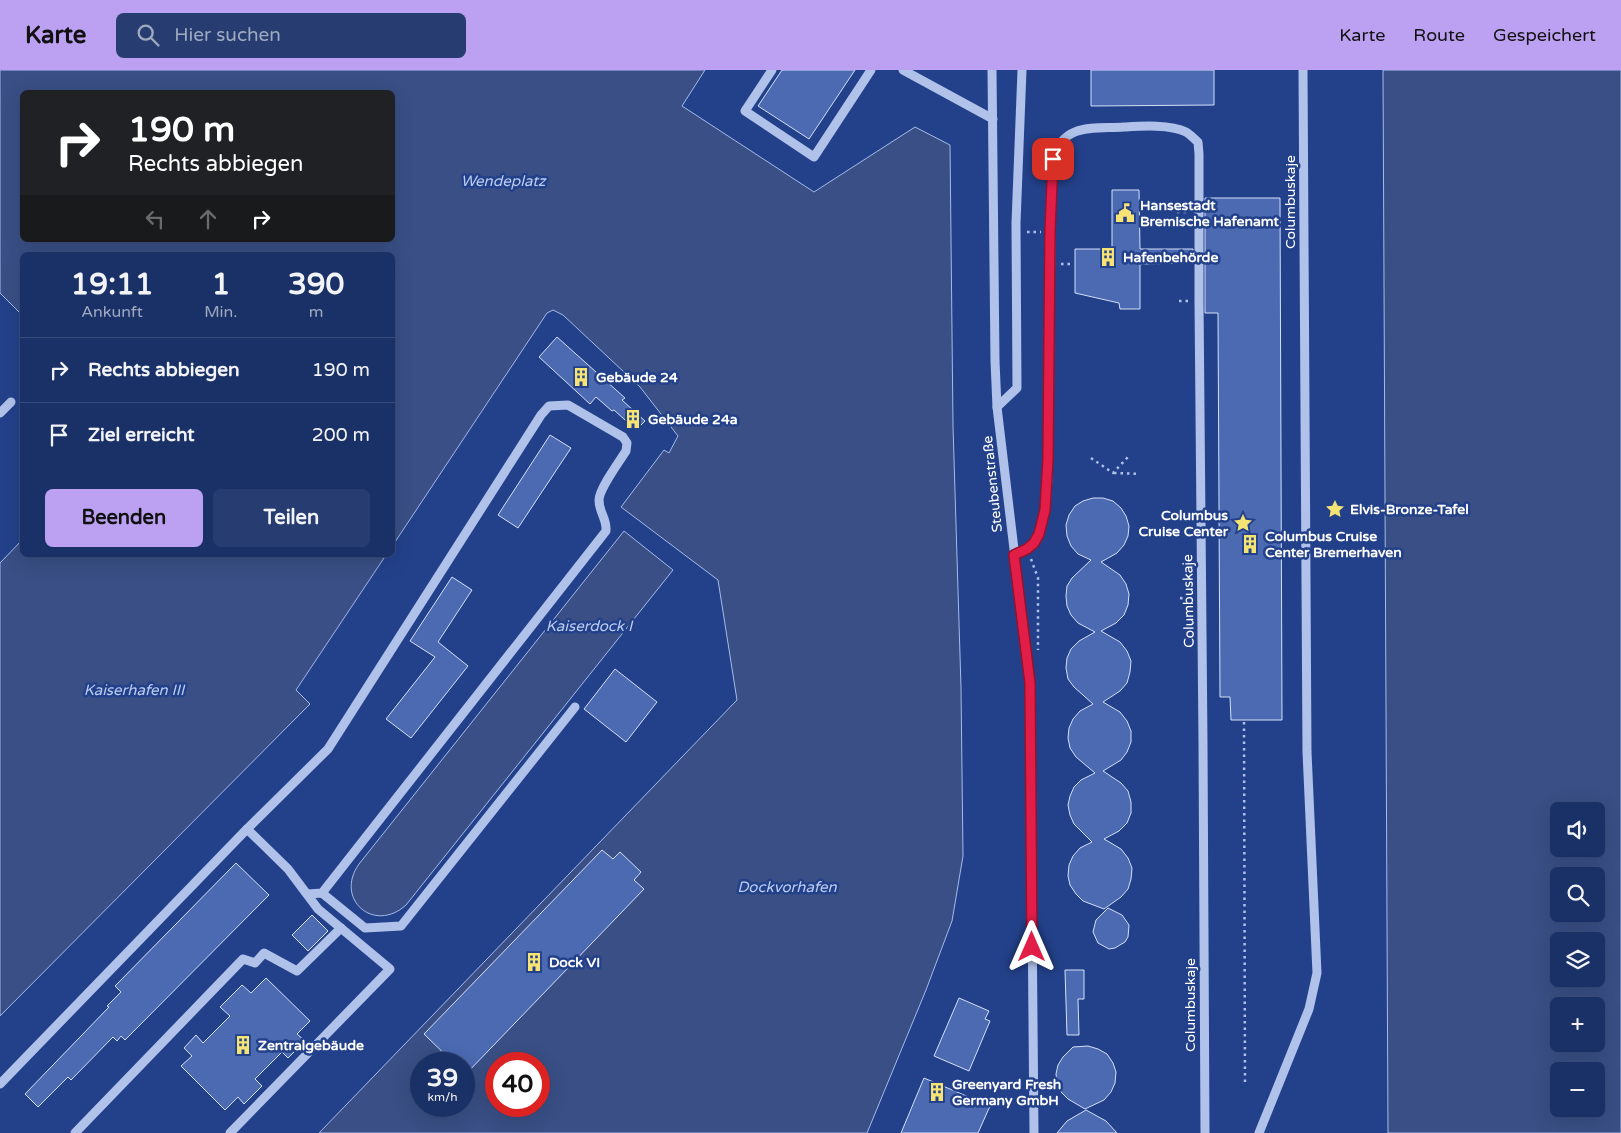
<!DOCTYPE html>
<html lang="de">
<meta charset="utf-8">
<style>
:root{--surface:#1a3168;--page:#273d71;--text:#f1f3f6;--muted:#9fa9c0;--line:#384c7c;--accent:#bca0f2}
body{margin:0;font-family:"Varela Round",sans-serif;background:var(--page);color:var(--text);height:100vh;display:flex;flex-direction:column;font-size:19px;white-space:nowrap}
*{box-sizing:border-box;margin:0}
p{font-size:16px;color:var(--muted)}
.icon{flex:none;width:28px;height:28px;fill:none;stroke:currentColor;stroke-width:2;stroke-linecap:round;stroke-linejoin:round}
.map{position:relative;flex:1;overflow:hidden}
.side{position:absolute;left:20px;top:182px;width:375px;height:305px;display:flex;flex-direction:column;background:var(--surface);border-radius:8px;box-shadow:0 5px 20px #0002,0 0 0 1px var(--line)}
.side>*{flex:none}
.guide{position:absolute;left:20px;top:20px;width:375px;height:152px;border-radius:8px;box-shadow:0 5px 20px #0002,0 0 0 1px var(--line);background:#202124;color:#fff;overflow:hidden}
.fabs{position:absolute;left:1550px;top:732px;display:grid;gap:10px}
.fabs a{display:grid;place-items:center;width:55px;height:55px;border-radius:8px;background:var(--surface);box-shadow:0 5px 20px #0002,0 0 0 1px var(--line);font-size:25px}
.speed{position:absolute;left:410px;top:982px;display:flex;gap:10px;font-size:25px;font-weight:700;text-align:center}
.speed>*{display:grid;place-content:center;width:65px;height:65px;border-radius:50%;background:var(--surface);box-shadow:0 5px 20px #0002,0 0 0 1px var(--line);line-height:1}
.speed small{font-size:12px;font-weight:400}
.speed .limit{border:8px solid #d22;background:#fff;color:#111}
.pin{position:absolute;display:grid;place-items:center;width:42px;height:42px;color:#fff;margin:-21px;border-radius:10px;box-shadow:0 2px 8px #0006}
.me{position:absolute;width:55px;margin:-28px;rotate:0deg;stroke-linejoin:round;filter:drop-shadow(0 0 4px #0008)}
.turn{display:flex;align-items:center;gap:18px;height:105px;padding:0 25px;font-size:22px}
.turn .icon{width:65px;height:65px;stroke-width:2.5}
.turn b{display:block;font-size:35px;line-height:42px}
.lanes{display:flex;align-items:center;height:48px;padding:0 25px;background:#0003;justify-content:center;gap:25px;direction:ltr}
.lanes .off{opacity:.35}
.eta{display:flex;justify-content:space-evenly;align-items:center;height:85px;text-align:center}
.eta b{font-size:30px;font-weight:700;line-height:35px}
.primary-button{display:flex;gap:10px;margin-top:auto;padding:10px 25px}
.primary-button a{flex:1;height:58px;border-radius:8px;background:var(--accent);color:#111;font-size:20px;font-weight:700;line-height:58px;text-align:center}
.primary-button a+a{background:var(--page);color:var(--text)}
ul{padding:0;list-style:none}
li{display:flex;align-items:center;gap:15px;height:65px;padding:0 25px;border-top:1px solid var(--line)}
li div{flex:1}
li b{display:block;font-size:19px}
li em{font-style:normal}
header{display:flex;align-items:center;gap:30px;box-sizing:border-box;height:70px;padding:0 25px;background:var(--accent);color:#111}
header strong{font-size:24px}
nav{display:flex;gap:28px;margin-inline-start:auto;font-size:18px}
.search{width:350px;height:45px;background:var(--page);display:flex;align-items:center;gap:12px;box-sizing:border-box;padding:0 18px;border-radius:8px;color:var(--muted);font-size:19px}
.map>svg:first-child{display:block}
.water{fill:#394f85;stroke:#a4bbeb;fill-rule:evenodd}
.building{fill:#4b6ab2;stroke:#d5e0f8}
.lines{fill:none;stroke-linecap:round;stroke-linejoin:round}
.path{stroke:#b0c2ea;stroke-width:2.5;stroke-dasharray:2.5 4;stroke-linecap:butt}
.minor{stroke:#b0c2ea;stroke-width:9}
.route-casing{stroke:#92132f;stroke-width:12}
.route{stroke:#e11d48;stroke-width:9}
.labels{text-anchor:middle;stroke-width:5;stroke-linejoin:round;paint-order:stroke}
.street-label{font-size:14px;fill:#fff;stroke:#23418a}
.poi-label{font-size:14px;font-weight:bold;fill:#fff;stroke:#23418a;text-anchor:start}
.water-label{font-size:15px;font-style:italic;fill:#bccdf1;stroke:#23418a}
</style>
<header>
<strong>Karte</strong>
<div class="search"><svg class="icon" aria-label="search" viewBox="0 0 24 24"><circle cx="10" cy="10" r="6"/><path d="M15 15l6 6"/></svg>Hier suchen</div>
<nav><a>Karte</a><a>Route</a><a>Gespeichert</a></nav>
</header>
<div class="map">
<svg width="1621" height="1063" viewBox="0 0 1621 1063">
<rect width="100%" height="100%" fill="#23418a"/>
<g class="water">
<path d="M0 0H705L682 36 814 122 915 57 950 75 953 356 961 618 963 786 952 851 926 920 867 1063H319L737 630 718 510 621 437 664 380 669 383 678 366 640 317 563 245 553 240 547 243 393 475 392 185H22V245L0 223ZM22 22H392V170H22ZM421 994H464V1036H421ZM496 994H539V1036H496Z"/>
<path d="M1383 0H1621V1063H1388ZM1559 741H1596V779H1559ZM1559 806H1596V844H1559ZM1596 871V909H1559V871ZM1596 936V974H1559V936ZM1559 1001H1596V1039H1559Z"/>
<path d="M624 461 673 500 406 835C374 864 334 829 359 794Z"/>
<polygon points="22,470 22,485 386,485 296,620 310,634 0,946 0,493"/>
</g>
<g class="building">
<polygon points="782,0 855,0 809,69 758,36"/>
<polygon points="1091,0 1214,0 1214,35 1091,36"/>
<polygon points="1112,120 1139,120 1140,179 1193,179 1193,193 1140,194 1140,239 1120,239 1119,233 1075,223 1075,179 1112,179"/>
<polygon points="1205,128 1280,128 1282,650 1231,650 1230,627 1220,627 1218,243 1205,243"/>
<polygon points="557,267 625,328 622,330 645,351 636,360 614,340 612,341 596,327 590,334 539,287"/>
<polygon points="550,365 571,378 518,458 498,445"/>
<polygon points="1093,428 1103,428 1113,431 1121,438 1126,446 1129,456 1128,466 1124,475 1117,483 1101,492 1120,505 1126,514 1129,524 1128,535 1124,545 1116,553 1101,561 1120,572 1127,581 1131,591 1130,602 1127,613 1120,621 1103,632 1120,642 1127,651 1131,661 1131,672 1127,682 1121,690 1103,701 1121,713 1128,721 1131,732 1131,743 1127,753 1119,761 1104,769 1121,779 1128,788 1132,798 1131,809 1128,819 1121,827 1104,839 1083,831 1076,824 1070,815 1068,806 1069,795 1073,786 1080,778 1092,772 1074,754 1070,745 1068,735 1070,726 1074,717 1081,710 1095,703 1076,687 1070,678 1068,668 1069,658 1073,649 1080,641 1093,634 1074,617 1068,609 1066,598 1067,588 1071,579 1079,571 1095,562 1078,553 1071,545 1067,536 1066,526 1067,516 1072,508 1091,490 1078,484 1071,476 1067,466 1066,455 1069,445 1075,436 1083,431"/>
<polygon points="452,507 472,520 438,572 468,596 411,668 386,649 435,587 410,571"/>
<polygon points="615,599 657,632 626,672 584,639"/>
<polygon points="602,780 613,789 620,782 641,802 634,810 644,819 464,1006 464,994 455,994 424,964"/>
<polygon points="236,793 269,825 125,970 121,966 117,971 113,967 71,1010 68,1007 38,1037 25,1024 109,937 107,936 121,922 115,916"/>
<polygon points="1108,838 1122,845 1129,855 1128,867 1125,872 1115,878 1109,879 1098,873 1093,862 1096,850"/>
<polygon points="312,845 328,861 308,881 292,865"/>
<polygon points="1065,900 1084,900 1084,929 1078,929 1079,965 1067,965"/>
<polygon points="266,908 310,951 297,964 305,971 288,988 282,982 255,1009 262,1016 244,1034 238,1027 225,1040 181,996 192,986 184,978 196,965 203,973 230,946 220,937 242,915 251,923"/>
<polygon points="959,928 989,941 985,949 990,951 969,1001 934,986"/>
<polygon points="1088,976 1098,979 1107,984 1113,993 1116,1002 1115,1013 1111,1022 1104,1030 1085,1039 1068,1029 1061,1022 1057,1014 1056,1004 1058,995 1063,987 1073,977"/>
<polygon points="924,1008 990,1036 978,1063 901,1063"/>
<polygon points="1086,1040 1106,1051 1117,1063 1057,1063 1067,1051"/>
</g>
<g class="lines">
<g class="path">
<polyline points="1177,142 1188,142"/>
<polyline points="1027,162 1041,162"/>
<polyline points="1061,194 1072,194"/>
<polyline points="1179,231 1190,231"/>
<polyline points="1091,388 1113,403 1128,387"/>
<polyline points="1114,403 1140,404"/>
<polyline points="1031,489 1038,508 1038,580"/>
<polyline points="1180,528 1191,529"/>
<polyline points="1244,652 1245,1014"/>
</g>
<g class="minor">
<polyline points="772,0 745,41 814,87 871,0"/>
<polyline points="903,0 993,49"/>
<polyline points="992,0 995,291 997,337 1030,613 1034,1063"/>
<polyline points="997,337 1017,318 1016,153 1022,0"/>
<polyline points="0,343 11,332"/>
<path d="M1014 485C1025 480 1034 476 1039 464 1051 435 1048 376 1049 343 1050 258 1050 174 1053 89 1063 52 1095 59 1124 57 1141 56 1170 54 1186 62 1190 64 1194 69 1198 72L1199 84V231L1203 673 1205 1063"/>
<polyline points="322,823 365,858 401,856 575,637"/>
<path d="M0 1014 247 759 328 679 541 345 549 336 568 335 623 367 627 373 626 381C619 392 599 419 599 430 599 443 607 448 606 461L322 823 308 824"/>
<polyline points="75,1063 243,889 255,893 264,883 297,901 341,858"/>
<polyline points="230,1063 390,899 318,839 288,799 247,759"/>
<polyline points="1259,1063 1309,939 1317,903 1307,682 1303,0"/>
</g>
</g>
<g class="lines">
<g class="route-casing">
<polyline id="route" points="1032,877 1030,613 1014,485 1027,479 1034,473 1039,464 1045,440 1048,389 1050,161 1053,89"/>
</g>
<use href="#route" class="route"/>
</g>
<defs>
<g id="civic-bare" transform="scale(1.5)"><path d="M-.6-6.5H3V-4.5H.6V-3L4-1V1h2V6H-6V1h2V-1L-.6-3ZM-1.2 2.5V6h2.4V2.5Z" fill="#f5e373" stroke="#23418a" stroke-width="2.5" paint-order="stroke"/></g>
<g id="building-bare" transform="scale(1.5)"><path d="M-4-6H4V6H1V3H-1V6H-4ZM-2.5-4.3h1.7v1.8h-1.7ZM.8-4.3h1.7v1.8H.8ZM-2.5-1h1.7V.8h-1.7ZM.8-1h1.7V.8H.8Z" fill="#f5e373" stroke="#23418a" stroke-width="2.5" paint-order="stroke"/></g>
<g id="sight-bare" transform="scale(1.5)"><path d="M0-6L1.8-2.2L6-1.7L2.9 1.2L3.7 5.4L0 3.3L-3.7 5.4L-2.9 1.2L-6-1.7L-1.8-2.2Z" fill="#f5e373" stroke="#23418a" stroke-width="2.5" paint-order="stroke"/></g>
</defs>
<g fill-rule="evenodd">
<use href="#civic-bare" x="1125" y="143"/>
<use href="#building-bare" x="1108" y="187"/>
<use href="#building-bare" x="581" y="307"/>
<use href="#building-bare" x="633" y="349"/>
<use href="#sight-bare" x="1335" y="439"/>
<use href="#sight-bare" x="1243" y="453"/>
<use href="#building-bare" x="1250" y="474"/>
<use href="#building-bare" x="534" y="892"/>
<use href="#building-bare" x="243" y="975"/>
<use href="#building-bare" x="937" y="1022"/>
</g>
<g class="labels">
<g class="street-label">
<text transform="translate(1290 132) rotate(-90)" y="5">Columbuskaje</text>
<text transform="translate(992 414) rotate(-96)" y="5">Steubenstraße</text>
<text transform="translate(1188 531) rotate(-91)" y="5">Columbuskaje</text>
<text transform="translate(1190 935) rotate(-90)" y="5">Columbuskaje</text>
</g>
<g class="poi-label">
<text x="1140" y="140">Hansestadt<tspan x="1140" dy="16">Bremische Hafenamt</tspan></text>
<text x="1123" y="192">Hafenbehörde</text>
<text x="596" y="312">Gebäude 24</text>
<text x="648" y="354">Gebäude 24a</text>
<text x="1350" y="444">Elvis-Bronze-Tafel</text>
<text x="1228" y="450" text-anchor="end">Columbus<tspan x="1228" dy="16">Cruise Center</tspan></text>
<text x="1265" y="471">Columbus Cruise<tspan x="1265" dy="16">Center Bremerhaven</tspan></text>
<text x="549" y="897">Dock VI</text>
<text x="258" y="980">Zentralgebäude</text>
<text x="952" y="1019">Greenyard Fresh<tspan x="952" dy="16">Germany GmbH</tspan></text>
</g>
<g class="water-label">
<text x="503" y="116">Wendeplatz</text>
<text x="589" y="561">Kaiserdock I</text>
<text x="134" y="625">Kaiserhafen III</text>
<text x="787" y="822">Dockvorhafen</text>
</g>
</g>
</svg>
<div class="fabs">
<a><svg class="icon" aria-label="sound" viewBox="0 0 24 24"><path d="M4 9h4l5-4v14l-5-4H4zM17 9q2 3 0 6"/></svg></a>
<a><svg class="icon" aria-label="search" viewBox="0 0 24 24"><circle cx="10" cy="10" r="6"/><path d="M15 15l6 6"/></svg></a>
<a><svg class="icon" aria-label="layers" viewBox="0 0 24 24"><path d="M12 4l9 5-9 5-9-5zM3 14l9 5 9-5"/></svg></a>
<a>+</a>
<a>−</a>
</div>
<div class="speed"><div>39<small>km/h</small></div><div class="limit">40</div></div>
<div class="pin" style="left:1053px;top:89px;background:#d93025"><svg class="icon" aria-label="arrive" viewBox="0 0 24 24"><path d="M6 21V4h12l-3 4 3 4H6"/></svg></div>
<svg class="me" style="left:1032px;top:877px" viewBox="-20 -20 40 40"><path d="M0-17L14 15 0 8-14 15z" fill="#e11d48" stroke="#fff" stroke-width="4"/></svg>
<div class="guide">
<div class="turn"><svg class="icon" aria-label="right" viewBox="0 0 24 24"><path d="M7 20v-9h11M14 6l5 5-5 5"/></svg><div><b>190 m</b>Rechts abbiegen</div></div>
<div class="lanes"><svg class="icon off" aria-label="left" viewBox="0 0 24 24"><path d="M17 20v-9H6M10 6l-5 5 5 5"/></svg><svg class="icon off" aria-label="ahead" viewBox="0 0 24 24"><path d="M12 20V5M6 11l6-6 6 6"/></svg><svg class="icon" aria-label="right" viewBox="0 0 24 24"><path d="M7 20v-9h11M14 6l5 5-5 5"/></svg></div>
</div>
<section class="side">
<div class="eta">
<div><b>19:11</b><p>Ankunft</p></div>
<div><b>1</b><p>Min.</p></div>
<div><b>390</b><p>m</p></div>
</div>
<ul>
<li><svg class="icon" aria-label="right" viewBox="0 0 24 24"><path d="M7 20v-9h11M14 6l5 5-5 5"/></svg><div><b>Rechts abbiegen</b></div><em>190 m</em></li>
<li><svg class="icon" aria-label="arrive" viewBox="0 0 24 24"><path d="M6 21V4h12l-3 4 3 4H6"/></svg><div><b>Ziel erreicht</b></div><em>200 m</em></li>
</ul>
<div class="primary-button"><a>Beenden</a><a>Teilen</a></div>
</section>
</div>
